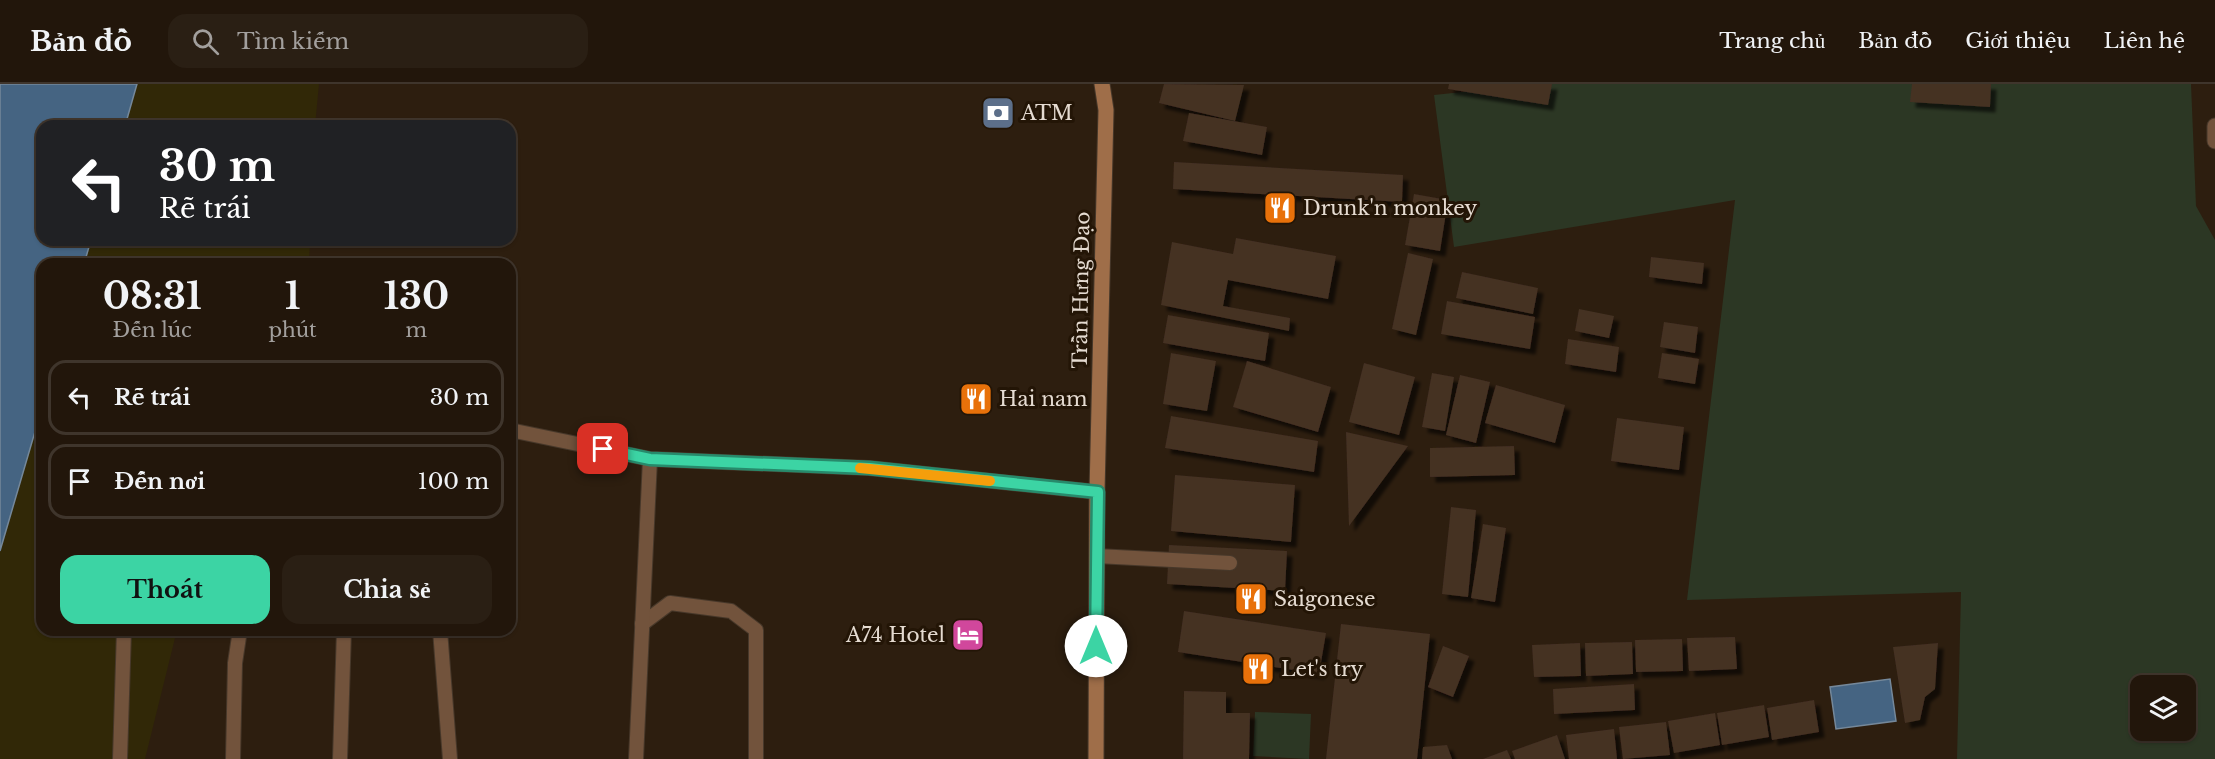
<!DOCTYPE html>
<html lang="vi">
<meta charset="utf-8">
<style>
:root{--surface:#22160b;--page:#2a1f14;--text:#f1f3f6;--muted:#a29f9d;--line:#3f352c;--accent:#3cd4a4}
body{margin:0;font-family:"Libre Baskerville",serif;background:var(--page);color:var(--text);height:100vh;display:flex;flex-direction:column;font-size:22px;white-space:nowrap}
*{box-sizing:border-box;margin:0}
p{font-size:20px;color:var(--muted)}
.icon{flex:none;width:33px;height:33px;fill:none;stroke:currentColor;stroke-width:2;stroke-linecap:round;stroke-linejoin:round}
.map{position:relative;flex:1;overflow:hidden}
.details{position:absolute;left:36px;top:174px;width:480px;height:378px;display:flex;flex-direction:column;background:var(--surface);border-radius:18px;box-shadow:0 2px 4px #0004,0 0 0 2px var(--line)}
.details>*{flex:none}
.hud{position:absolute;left:36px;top:36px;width:480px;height:126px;border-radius:18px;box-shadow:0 2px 4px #0004,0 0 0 2px var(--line);background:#202124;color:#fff;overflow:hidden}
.tools{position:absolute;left:2130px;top:591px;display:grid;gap:12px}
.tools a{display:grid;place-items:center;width:66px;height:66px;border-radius:12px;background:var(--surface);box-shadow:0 2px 4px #0004,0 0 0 2px var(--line);font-size:30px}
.pin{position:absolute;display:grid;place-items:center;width:51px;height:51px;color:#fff;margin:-26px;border-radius:12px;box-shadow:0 3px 9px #0006}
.me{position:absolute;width:66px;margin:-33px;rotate:0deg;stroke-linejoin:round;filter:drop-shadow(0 0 4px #0008)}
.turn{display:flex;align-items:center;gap:21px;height:126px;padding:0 24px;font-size:27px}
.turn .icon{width:78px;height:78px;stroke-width:2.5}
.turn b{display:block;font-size:42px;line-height:51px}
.eta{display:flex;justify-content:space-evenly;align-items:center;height:102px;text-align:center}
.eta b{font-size:36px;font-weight:800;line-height:42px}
.button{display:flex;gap:12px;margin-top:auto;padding:12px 24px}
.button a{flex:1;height:69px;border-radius:18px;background:var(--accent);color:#111;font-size:24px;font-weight:800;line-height:69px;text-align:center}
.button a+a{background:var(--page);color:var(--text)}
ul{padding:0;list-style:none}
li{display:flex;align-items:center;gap:18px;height:75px;margin:0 12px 9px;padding:0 12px;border:3px solid var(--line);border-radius:18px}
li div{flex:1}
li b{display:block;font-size:22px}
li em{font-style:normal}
header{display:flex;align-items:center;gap:36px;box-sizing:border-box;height:84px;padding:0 30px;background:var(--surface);border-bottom:2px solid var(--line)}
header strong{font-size:28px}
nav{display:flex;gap:33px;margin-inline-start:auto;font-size:21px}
.search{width:420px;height:54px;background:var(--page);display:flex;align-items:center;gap:15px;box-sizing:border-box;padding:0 21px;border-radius:18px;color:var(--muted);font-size:22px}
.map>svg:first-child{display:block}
.green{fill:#2c3724;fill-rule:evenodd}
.sand{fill:#312807}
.water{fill:#456482;stroke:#75889a;stroke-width:1.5}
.building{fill:#443024;filter:url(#shadow)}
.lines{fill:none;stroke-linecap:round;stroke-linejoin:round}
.lane-casing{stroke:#47382a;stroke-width:16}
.street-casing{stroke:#47382a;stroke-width:17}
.secondary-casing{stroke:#47382a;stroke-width:17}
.lane{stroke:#72533c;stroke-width:14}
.street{stroke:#72533c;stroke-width:15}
.secondary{stroke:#9f6e49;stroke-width:15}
.route-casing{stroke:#278a6b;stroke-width:15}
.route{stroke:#3cd4a4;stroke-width:10}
.slow{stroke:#f59e0b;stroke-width:10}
.labels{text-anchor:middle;stroke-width:6;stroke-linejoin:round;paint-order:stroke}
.poi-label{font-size:20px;fill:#e5dbd1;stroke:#231506;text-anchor:start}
.street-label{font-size:20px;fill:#e5dbd1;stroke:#231506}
</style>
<header>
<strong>Bản đồ</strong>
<div class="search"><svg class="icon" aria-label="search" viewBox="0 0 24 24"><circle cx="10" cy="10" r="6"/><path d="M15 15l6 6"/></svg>Tìm kiếm</div>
<nav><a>Trang chủ</a><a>Bản đồ</a><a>Giới thiệu</a><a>Liên hệ</a></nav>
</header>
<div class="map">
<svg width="2215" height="675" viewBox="0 0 2215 675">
<defs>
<filter id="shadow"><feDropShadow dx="5.5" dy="5.5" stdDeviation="1.5" flood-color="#0009"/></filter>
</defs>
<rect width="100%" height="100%" fill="#2d1e0f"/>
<g class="green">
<path d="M1537 0H2191L2196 122 2215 156V675H1957L1961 508 1687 516 1735 116 1454 163 1434 11ZM2140 602H2186V646H2140Z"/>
<polygon points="1255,628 1311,630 1309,675 1253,672"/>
</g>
<g class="sand">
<polygon points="137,0 319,0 315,42 125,42"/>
<polygon points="91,156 310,156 309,180 84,180"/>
<polygon points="42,324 42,546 177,546 145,675 0,675 0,468"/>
</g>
<g class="water">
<polygon points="0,0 137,0 125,42 42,42 42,156 91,156 84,180 42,180 42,324 0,467"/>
<polygon points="1890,595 1896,637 1836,645 1830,603"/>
</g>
<g class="building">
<polygon points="1164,0 1244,1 1235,37 1159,19"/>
<polygon points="1449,0 1552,0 1548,21 1448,5"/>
<polygon points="1912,0 1991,0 1990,23 1910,18"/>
<polygon points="1189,29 1267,43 1262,71 1183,57"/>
<polygon points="1174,78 1403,91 1402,118 1173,105"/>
<polygon points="1414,110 1448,116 1440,167 1405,161"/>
<polygon points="1236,154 1336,172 1328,215 1228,196 1223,222 1290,234 1289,247 1161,221 1172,158 1233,170"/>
<polygon points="1408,169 1433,175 1416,251 1392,245"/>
<polygon points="1651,173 1704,179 1702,200 1649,193"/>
<polygon points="1462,188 1538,204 1533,230 1456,214"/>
<polygon points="1447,217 1535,233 1530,265 1441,250"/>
<polygon points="1579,225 1614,232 1609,254 1575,247"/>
<polygon points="1168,231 1269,249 1265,277 1163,259"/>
<polygon points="1664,238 1698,243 1695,269 1660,263"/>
<polygon points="1568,255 1619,263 1616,288 1565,280"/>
<polygon points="1171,269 1216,277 1207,327 1163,320"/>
<polygon points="1662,269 1699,275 1695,300 1658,294"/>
<polygon points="1247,277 1331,303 1318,348 1233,323"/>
<polygon points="1364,279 1415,293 1399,351 1349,338"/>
<polygon points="1432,289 1454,293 1445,347 1422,343"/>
<polygon points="1460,291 1490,298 1476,359 1446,351"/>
<polygon points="1496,301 1565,321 1555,359 1485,339"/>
<polygon points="1171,332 1318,357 1314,388 1165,364"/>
<polygon points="1617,334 1684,343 1679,386 1611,377"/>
<polygon points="1346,348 1408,362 1349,442"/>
<polygon points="1514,362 1515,391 1430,393 1430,364"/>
<polygon points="1175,391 1295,401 1291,458 1171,447"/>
<polygon points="1451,423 1476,426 1468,513 1442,510"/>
<polygon points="1483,440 1506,444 1495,518 1471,514"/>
<polygon points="1169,461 1287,467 1285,507 1167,500"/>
<polygon points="1184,527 1326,549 1319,590 1178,568"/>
<polygon points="1341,540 1430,550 1417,675 1326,675"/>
<polygon points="1735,553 1737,585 1689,587 1687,554"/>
<polygon points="1682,555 1683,587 1636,588 1635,556"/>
<polygon points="1632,558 1633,590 1586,592 1585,559"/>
<polygon points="1580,559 1581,592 1534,593 1532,561"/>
<polygon points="1938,559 1935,605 1925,613 1920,636 1905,639 1893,563"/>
<polygon points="1443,562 1469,572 1453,613 1428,603"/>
<polygon points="1634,600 1635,626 1554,630 1553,605"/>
<polygon points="1184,607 1226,608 1226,629 1250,629 1249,675 1183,675"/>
<polygon points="1814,616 1819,648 1772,656 1767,624"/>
<polygon points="1764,621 1769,653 1722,661 1717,629"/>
<polygon points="1715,629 1720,661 1674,669 1668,637"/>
<polygon points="1666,638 1670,671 1623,675 1619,643"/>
<polygon points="1614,645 1617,675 1569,675 1566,651"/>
<polygon points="1557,651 1565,675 1515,675 1512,667"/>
<polygon points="1447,661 1452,675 1422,675 1423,663"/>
<polygon points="1507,666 1511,675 1483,675"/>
</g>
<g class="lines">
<g class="lane-casing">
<g id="lane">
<polyline points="510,346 650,375 869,384 1097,408"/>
<polyline points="1097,472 1230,479"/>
<polyline points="642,540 670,519 731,527 756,546 756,675"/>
<polyline points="440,546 450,675"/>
<polyline points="120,675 124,546"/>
<polyline points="233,675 235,579 240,546"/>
<polyline points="340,675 344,546"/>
<polyline points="636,675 650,375"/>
</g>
</g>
<g class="street-casing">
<polyline id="street" points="2215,42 2215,57"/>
</g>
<g class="secondary-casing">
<polyline id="secondary" points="1096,675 1097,408 1106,26 1102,0"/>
</g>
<use href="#lane" class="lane"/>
<use href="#street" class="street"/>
<use href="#secondary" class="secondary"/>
</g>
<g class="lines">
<g class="route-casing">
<polyline id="route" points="603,365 650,375 869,384 1098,408 1096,562"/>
</g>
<use href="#route" class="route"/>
<polyline class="slow" points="860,384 990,397"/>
</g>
<defs>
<g id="bank-square" transform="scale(1.725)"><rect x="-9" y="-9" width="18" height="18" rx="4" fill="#5c6f8a" stroke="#231506"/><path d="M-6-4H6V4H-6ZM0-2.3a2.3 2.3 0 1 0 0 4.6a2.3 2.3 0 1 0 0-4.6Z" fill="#fff"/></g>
<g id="restaurant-square" transform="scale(1.725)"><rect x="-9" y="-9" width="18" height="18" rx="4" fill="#e8710a" stroke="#231506"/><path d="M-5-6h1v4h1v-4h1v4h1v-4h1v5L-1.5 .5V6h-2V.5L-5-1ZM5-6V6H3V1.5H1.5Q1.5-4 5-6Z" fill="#fff"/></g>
<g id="hotel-square" transform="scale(1.725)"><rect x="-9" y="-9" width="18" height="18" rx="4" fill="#d1479c" stroke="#231506"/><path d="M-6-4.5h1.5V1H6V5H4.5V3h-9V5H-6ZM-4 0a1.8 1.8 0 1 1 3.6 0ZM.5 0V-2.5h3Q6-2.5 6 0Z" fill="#fff"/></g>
</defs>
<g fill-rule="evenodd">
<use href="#bank-square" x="998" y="29"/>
<use href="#restaurant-square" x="1280" y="124"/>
<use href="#restaurant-square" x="976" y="315"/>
<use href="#restaurant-square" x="1251" y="515"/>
<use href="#hotel-square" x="968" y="551"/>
<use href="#restaurant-square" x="1258" y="585"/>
</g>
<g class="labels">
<g class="poi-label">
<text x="1021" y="36">ATM</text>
<text x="1303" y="131">Drunk'n monkey</text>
<text x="999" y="322">Hai nam</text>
<text x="1274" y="522">Saigonese</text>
<text x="945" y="558" text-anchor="end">A74 Hotel</text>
<text x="1281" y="592">Let's try</text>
</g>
<g class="street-label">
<text transform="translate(1081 206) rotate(-89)" y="7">Trần Hưng Đạo</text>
</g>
</g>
</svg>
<div class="tools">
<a><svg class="icon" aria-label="layers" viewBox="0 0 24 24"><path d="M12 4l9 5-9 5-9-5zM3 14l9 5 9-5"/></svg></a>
</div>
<div class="pin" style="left:603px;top:365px;background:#d93025"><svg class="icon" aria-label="arrive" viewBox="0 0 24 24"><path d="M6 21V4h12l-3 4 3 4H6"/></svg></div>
<svg class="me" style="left:1096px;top:562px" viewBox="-20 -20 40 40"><circle r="19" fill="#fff"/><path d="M0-13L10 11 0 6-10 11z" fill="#3cd4a4"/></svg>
<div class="hud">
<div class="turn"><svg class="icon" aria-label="left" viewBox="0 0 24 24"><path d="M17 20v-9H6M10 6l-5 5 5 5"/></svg><div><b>30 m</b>Rẽ trái</div></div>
</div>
<section class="details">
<div class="eta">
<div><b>08:31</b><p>Đến lúc</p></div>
<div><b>1</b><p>phút</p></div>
<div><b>130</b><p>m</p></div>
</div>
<ul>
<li><svg class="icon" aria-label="left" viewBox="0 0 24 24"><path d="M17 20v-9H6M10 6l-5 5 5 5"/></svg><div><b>Rẽ trái</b></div><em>30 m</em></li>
<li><svg class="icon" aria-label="arrive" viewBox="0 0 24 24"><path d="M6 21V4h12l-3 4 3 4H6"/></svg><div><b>Đến nơi</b></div><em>100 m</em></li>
</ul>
<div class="button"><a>Thoát</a><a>Chia sẻ</a></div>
</section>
</div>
